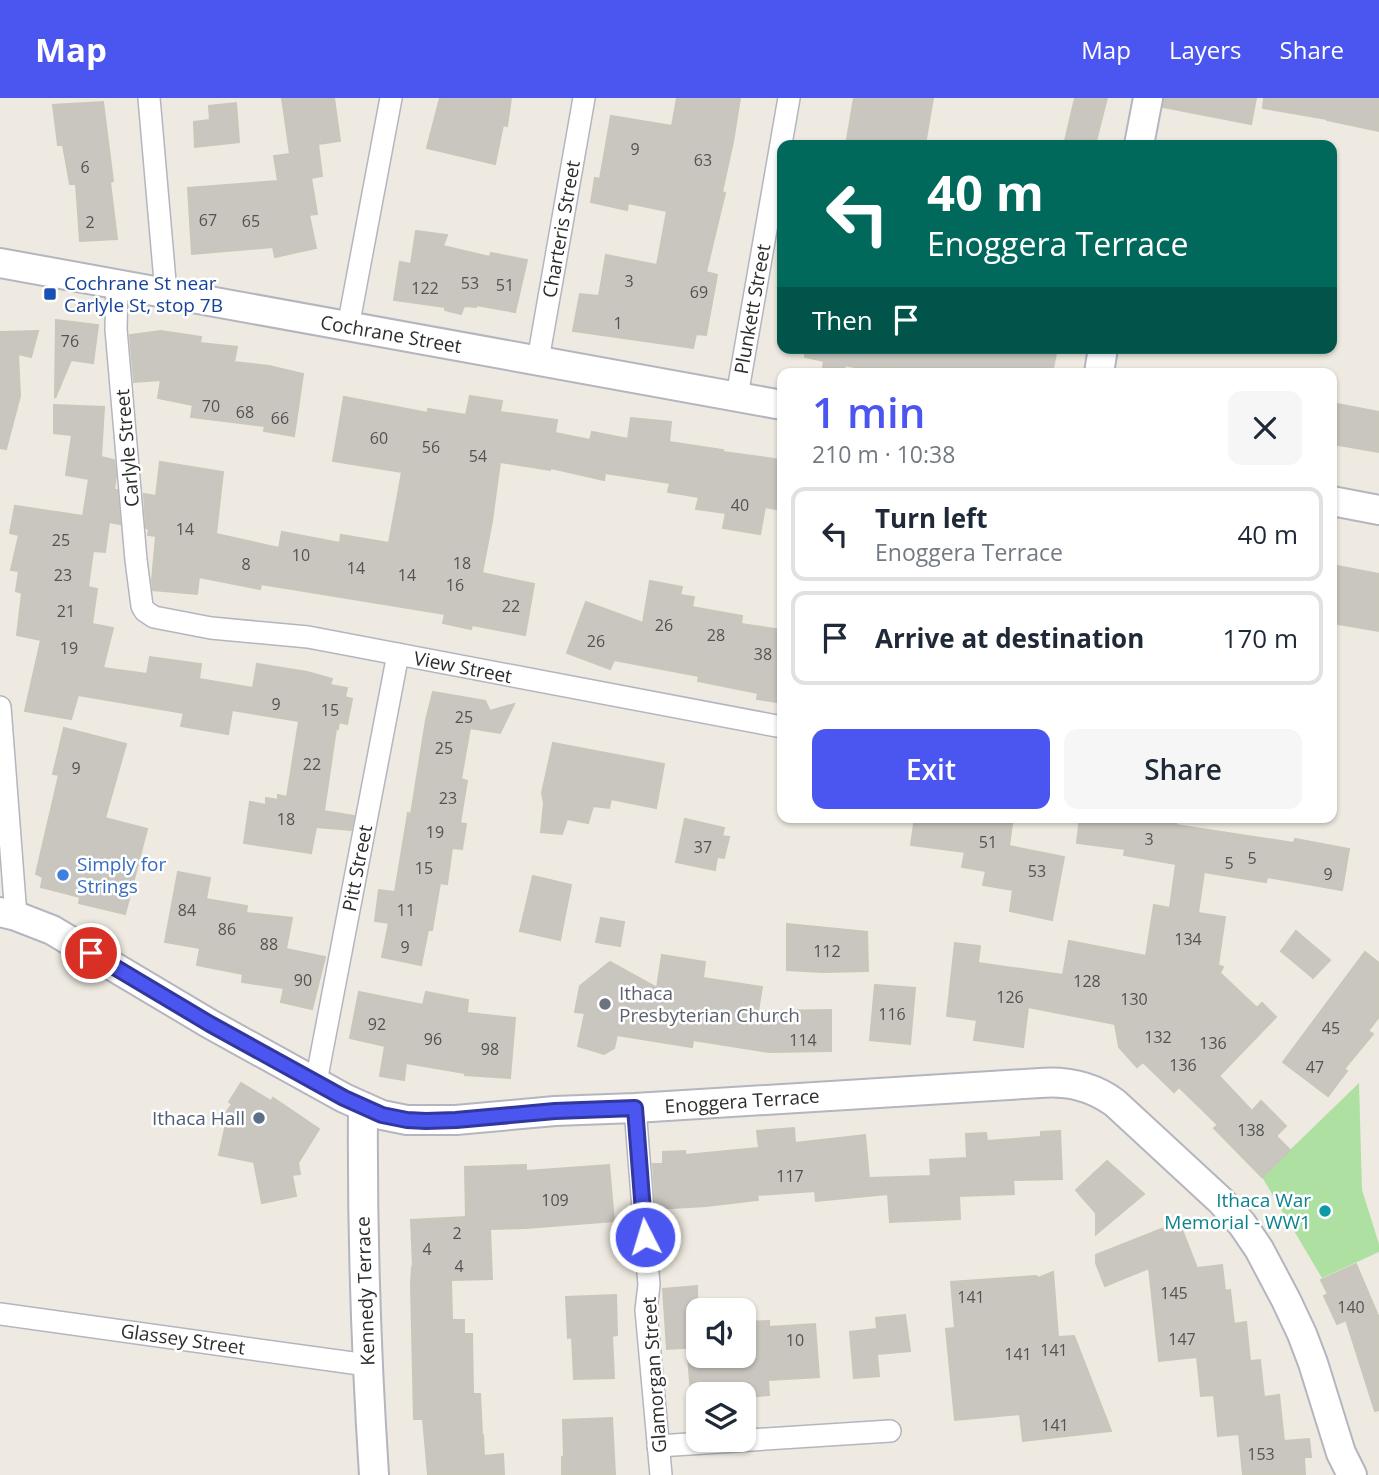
<!DOCTYPE html>
<meta charset="utf-8">
<style>
:root{--surface:#fff;--page:#f6f6f7;--text:#1f2937;--muted:#747a83;--line:#e0e1e3;--accent:#4b55f0}
body{margin:0;font-family:"Open Sans",sans-serif;background:var(--page);color:var(--text);height:100vh;display:flex;flex-direction:column;font-size:26px;white-space:nowrap}
*{box-sizing:border-box;margin:0}
p{font-size:23px;color:var(--muted)}
.icon{flex:none;width:38px;height:38px;fill:none;stroke:currentColor;stroke-width:2;stroke-linecap:round;stroke-linejoin:round}
.map{position:relative;flex:1;overflow:hidden}
.sheet{position:absolute;left:777px;top:270px;width:560px;height:455px;display:flex;flex-direction:column;background:var(--surface);border-radius:14px;box-shadow:0 2px 5px #0004}
.sheet>*{flex:none}
.hud{position:absolute;left:777px;top:42px;width:560px;height:214px;border-radius:14px;box-shadow:0 2px 5px #0004;background:#00695c;color:#fff;overflow:hidden}
.fabs{position:absolute;left:686px;top:1200px;display:grid;gap:14px}
.fabs a{display:grid;place-items:center;width:70px;height:70px;border-radius:14px;background:var(--surface);box-shadow:0 2px 5px #0004;font-size:35px}
.pin{position:absolute;display:grid;place-items:center;width:60px;height:60px;color:#fff;margin:-30px;border:4px solid #fff;border-radius:50%;box-shadow:0 2px 7px #0007}
.me{position:absolute;width:77px;margin:-38px;rotate:355deg;stroke-linejoin:round;filter:drop-shadow(0 0 5px #0008)}
.turn{display:flex;align-items:center;gap:24px;height:147px;padding:0 35px;font-size:32px}
.turn .icon{width:91px;height:91px;stroke-width:2.5}
.turn b{display:block;font-size:49px;line-height:60px}
.then{display:flex;align-items:center;height:66px;padding:0 35px;background:#0003;gap:14px;font-size:26px}
.round{display:grid;place-items:center;flex:none;width:74px;height:74px;border-radius:14px;background:var(--page)}
.head{display:flex;align-items:center;justify-content:space-between;height:119px;padding:0 35px}
h1{font-size:42px;font-weight:600;line-height:52px;color:var(--accent)}
.button{display:flex;gap:14px;margin-top:auto;padding:14px 35px}
.button a{flex:1;height:80px;border-radius:14px;background:var(--accent);color:#fff;font-size:28px;font-weight:600;line-height:80px;text-align:center}
.button a+a{background:var(--page);color:var(--text)}
ul{padding:0;list-style:none}
li{display:flex;align-items:center;gap:21px;height:94px;margin:0 14px 10px;padding:0 21px;border:4px solid var(--line);border-radius:14px}
li div{flex:1}
li b{display:block;font-size:26px}
li em{font-style:normal}
header{display:flex;align-items:center;gap:42px;box-sizing:border-box;height:98px;padding:0 35px;background:var(--accent);color:#fff}
header strong{font-size:33px}
nav{display:flex;gap:38px;margin-inline-start:auto;font-size:24px}
.map>svg:first-child{display:block}
.green{fill:#aee0a1}
.building{fill:#c9c6c0;stroke:#c9c6ba;stroke-width:2}
.lines{fill:none;stroke-linecap:round;stroke-linejoin:round}
.street-casing{stroke:#b4b5bf;stroke-width:24}
.secondary-casing{stroke:#b4b5bf;stroke-width:32}
.street{stroke:#fff;stroke-width:21}
.secondary{stroke:#fff;stroke-width:28}
.route-casing{stroke:#31379c;stroke-width:18}
.route{stroke:#4b55f0;stroke-width:12}
.transit-dot{fill:#1a4fb4;stroke:#fff;stroke-width:2.5}
.shop-dot{fill:#3f7fe0;stroke:#fff;stroke-width:2.5}
.worship-dot{fill:#6b7280;stroke:#fff;stroke-width:2.5}
.service-dot{fill:#5c6f8a;stroke:#fff;stroke-width:2.5}
.culture-dot{fill:#0f9aa8;stroke:#fff;stroke-width:2.5}
.labels{text-anchor:middle;stroke-width:5;stroke-linejoin:round;paint-order:stroke}
.number-label{font-size:16px;fill:#545352}
.street-label{font-size:19px;fill:#2d2d2d;stroke:#fff}
.transit-label{font-size:19px;fill:#164399;stroke:#fff;text-anchor:start}
.shop-label{font-size:19px;fill:#366cbe;stroke:#fff;text-anchor:start}
.worship-label{font-size:19px;fill:#5b616d;stroke:#fff;text-anchor:start}
.service-label{font-size:19px;fill:#4e5e75;stroke:#fff;text-anchor:end}
.culture-label{font-size:19px;fill:#0d838f;stroke:#fff;text-anchor:end}
</style>
<header>
<strong>Map</strong>
<nav><a>Map</a><a>Layers</a><a>Share</a></nav>
</header>
<div class="map">
<svg width="1379" height="1377" viewBox="0 0 1379 1377">
<rect width="100%" height="100%" fill="#eeeae1"/>
<polygon class="green" points="1359,985 1362,1092 1379,1146 1379,1154 1322,1180 1262,1079"/>
<g class="building">
<polygon points="282,0 334,0 340,43 318,46 322,78 311,80 317,116 309,117 316,150 275,159 273,149 192,156 188,90 278,83 274,58 290,56"/>
<polygon points="440,0 511,0 507,28 503,27 495,66 427,50"/>
<polygon points="677,0 740,0 733,44 722,94 725,95 706,174 717,177 706,237 696,236 693,250 573,233 580,196 599,198 606,157 657,167 667,113 628,105 627,112 591,104 595,80 600,81 611,18 672,28"/>
<polygon points="854,0 933,0 925,47 846,47"/>
<polygon points="1075,0 1107,0 1095,47 1064,47"/>
<polygon points="1164,0 1256,0 1251,26 1163,9"/>
<polygon points="1264,0 1379,0 1379,33 1327,22 1327,21 1263,10"/>
<polygon points="103,4 113,83 110,84 117,141 80,143 76,86 70,86 63,47 58,47 53,7"/>
<polygon points="236,5 239,44 195,49 194,24 210,22 209,8"/>
<polygon points="416,133 447,137 443,148 490,159 491,155 527,162 515,214 476,207 476,209 464,208 461,216 445,212 445,209 394,202 400,164 411,166"/>
<polygon points="56,222 98,227 93,265 71,262 55,300"/>
<polygon points="38,233 31,259 18,256 20,298 6,351 0,350 0,234"/>
<polygon points="161,233 201,239 200,245 237,249 234,264 269,268 303,276 294,338 264,333 265,328 191,319 193,307 158,300 161,282 134,284 130,237"/>
<polygon points="805,250 1057,250 1052,275 921,275 881,269 880,274 845,267 844,272 823,269 824,263 805,259"/>
<polygon points="470,298 502,303 500,314 557,322 555,335 590,342 592,334 628,341 631,320 671,324 669,344 723,352 723,354 782,362 782,412 765,409 760,436 723,430 726,415 696,411 699,399 668,394 670,385 605,375 604,382 551,370 550,372 500,364 492,423 482,475 534,486 525,537 472,527 471,531 443,525 445,516 261,486 260,491 199,479 197,496 153,492 152,482 156,438 148,437 149,431 146,430 144,396 156,398 160,364 223,374 216,436 279,450 282,434 340,445 341,437 389,445 402,374 333,363 344,299 428,315 428,311 466,317"/>
<polygon points="1332,305 1379,314 1379,354 1332,346"/>
<polygon points="54,307 104,309 101,359 114,362 116,378 114,392 117,392 120,426 109,424 105,454 93,453 88,489 97,491 92,526 113,530 103,570 147,576 150,559 201,566 199,581 253,590 257,566 307,574 332,581 330,587 347,590 345,599 352,601 347,626 339,624 338,631 336,631 324,713 354,718 351,732 316,729 311,755 244,745 250,704 266,707 266,700 278,702 278,697 287,699 299,623 232,612 228,636 181,628 184,615 78,597 71,621 25,613 41,542 17,537 22,495 16,493 19,473 11,472 19,437 10,435 15,408 83,418 89,381 66,377 72,337 54,335"/>
<polygon points="1332,467 1379,476 1379,533 1332,525"/>
<polygon points="650,483 682,489 680,497 694,499 692,509 742,518 741,526 782,532 782,579 778,604 757,601 758,595 698,583 699,578 614,562 610,571 567,555 586,504 643,525"/>
<polygon points="433,594 485,603 490,613 514,606 500,635 470,630 461,681 467,683 460,725 466,726 462,751 452,750 447,786 440,785 432,832 428,832 421,867 382,859 389,825 375,823 379,792 395,794 408,715 411,716 426,622"/>
<polygon points="64,630 126,646 105,720 147,731 125,816 79,805 80,799 41,789 43,779 36,776 59,677 53,676"/>
<polygon points="553,645 664,666 656,710 611,701 609,710 593,708 588,725 567,721 562,736 541,734 544,705 542,695"/>
<polygon points="915,719 1013,719 1009,748 1064,759 1052,822 1010,813 1013,792 983,787 986,773 962,769 965,754 911,747"/>
<polygon points="1080,719 1177,719 1176,727 1294,745 1295,741 1349,751 1342,792 1267,779 1266,784 1204,774 1198,815 1225,819 1218,867 1223,869 1220,875 1257,910 1262,905 1276,919 1219,978 1252,1013 1261,1003 1286,1028 1276,1038 1290,1052 1262,1079 1214,1030 1218,1027 1179,989 1174,994 1143,964 1137,969 1119,949 1115,926 1028,909 1023,949 974,942 977,922 947,918 955,845 980,848 978,865 1063,877 1069,843 1146,858 1154,807 1170,810 1176,766 1124,757 1125,751 1077,745"/>
<polygon points="685,721 724,730 722,738 729,739 724,760 717,759 715,772 676,764"/>
<polygon points="178,774 210,780 206,801 247,808 246,815 292,820 286,851 325,859 312,911 281,904 284,890 242,884 243,876 197,867 200,850 165,844"/>
<polygon points="533,778 571,787 560,842 520,833"/>
<polygon points="601,820 624,824 620,848 596,844"/>
<polygon points="787,826 867,834 868,873 823,874 787,872"/>
<polygon points="1296,833 1330,862 1313,880 1281,853"/>
<polygon points="1365,854 1379,865 1379,919 1368,933 1373,936 1344,971 1347,973 1328,998 1283,964"/>
<polygon points="662,857 705,864 703,880 762,889 758,913 831,912 831,953 769,954 693,942 692,949 617,937 614,950 604,956 578,948 585,915 575,914 580,888 610,864 657,890"/>
<polygon points="875,887 915,890 910,946 870,942"/>
<polygon points="359,894 423,907 426,894 468,902 467,915 515,920 510,980 465,977 465,975 406,965 404,982 380,978 385,948 350,940"/>
<polygon points="241,985 271,1003 273,1000 319,1031 298,1065 300,1076 292,1077 296,1098 262,1105 254,1064 219,1057 226,1026 221,1023 232,1006 229,1004"/>
<polygon points="794,1030 795,1045 865,1037 869,1080 931,1078 930,1062 967,1060 966,1036 986,1035 987,1043 1041,1039 1041,1034 1060,1033 1062,1081 1013,1082 1014,1096 959,1098 960,1121 890,1124 888,1096 816,1103 815,1093 757,1097 758,1102 706,1108 656,1111 653,1066 663,1066 663,1054 685,1053 685,1057 759,1050 757,1033"/>
<polygon points="1107,1063 1144,1096 1096,1136 1096,1115 1076,1092"/>
<polygon points="526,1067 526,1073 609,1067 614,1123 526,1130 490,1131 492,1181 451,1182 452,1222 464,1222 464,1236 472,1236 473,1296 480,1296 482,1337 483,1337 484,1358 503,1356 504,1377 428,1377 423,1321 414,1321 411,1187 412,1169 413,1169 411,1122 466,1119 465,1069"/>
<polygon points="1179,1124 1197,1170 1222,1167 1225,1193 1230,1192 1234,1226 1246,1224 1250,1263 1260,1262 1264,1299 1279,1297 1284,1343 1309,1341 1311,1359 1304,1359 1305,1377 1243,1377 1239,1336 1218,1338 1214,1297 1201,1298 1197,1259 1159,1263 1149,1170 1105,1188 1096,1165 1096,1157"/>
<polygon points="1356,1166 1379,1220 1379,1312 1375,1313 1346,1222 1337,1226 1324,1198 1328,1196 1321,1182"/>
<polygon points="1053,1174 1058,1239 1074,1238 1111,1333 1023,1343 1020,1316 955,1322 946,1231 955,1230 951,1184 1036,1178 1038,1180"/>
<polygon points="697,1188 698,1249 667,1251 663,1191"/>
<polygon points="616,1197 617,1237 612,1238 614,1280 574,1281 572,1239 568,1240 566,1199"/>
<polygon points="905,1217 910,1253 877,1256 879,1278 854,1280 850,1234 877,1231 876,1220"/>
<polygon points="769,1223 769,1229 815,1226 819,1279 768,1282 769,1297 744,1299 744,1297 691,1297 688,1258 744,1258 744,1224"/>
<polygon points="612,1320 615,1377 562,1377 562,1359 564,1359 563,1322"/>
</g>
<g class="lines">
<g class="street-casing">
<g id="street">
<polyline points="149,0 166,195"/>
<polyline points="117,186 116,231 136,462 142,508 145,513 154,519 211,530 308,539 782,629"/>
<polyline points="348,229 391,0"/>
<polyline points="538,262 584,0"/>
<polyline points="737,298 789,0"/>
<polyline points="0,609 16,818"/>
<polyline points="316,984 398,556"/>
<polyline points="635,1010 649,1187 646,1212 661,1377"/>
<polyline points="0,1216 367,1267"/>
<polyline points="658,1348 890,1333"/>
</g>
</g>
<g class="secondary-casing">
<g id="secondary">
<polyline points="1139,47 1148,0"/>
<polyline points="0,165 782,307"/>
<polyline points="1099,275 1103,250"/>
<polyline points="1332,403 1379,412"/>
<path d="M0 814 16 818 52 832 210 926 344 1000 382 1017 407 1022H456L555 1013 635 1010 1040 985C1068 983 1092 988 1115 1005L1221 1103 1242 1126 1259 1151 1286 1202 1302 1236 1313 1265 1341 1355 1352 1377"/>
<path d="M363 1009C362 1132 366 1254 374 1377"/>
</g>
</g>
<use href="#street" class="street"/>
<use href="#secondary" class="secondary"/>
</g>
<g class="lines">
<g class="route-casing">
<polyline id="route" points="91,855 210,926 344,1000 382,1017 407,1022 426,1023 456,1022 555,1013 635,1010 645,1139"/>
</g>
<use href="#route" class="route"/>
</g>
<rect class="transit-dot" x="43" y="189" width="14" height="14" rx="3.5"/>
<circle class="shop-dot" cx="63" cy="777" r="7"/>
<circle class="worship-dot" cx="605" cy="906" r="7"/>
<circle class="service-dot" cx="259" cy="1020" r="7"/>
<circle class="culture-dot" cx="1325" cy="1113" r="7"/>
<g class="labels">
<g class="number-label">
<text x="635" y="57">9</text>
<text x="703" y="68">63</text>
<text x="85" y="75">6</text>
<text x="208" y="128">67</text>
<text x="251" y="129">65</text>
<text x="90" y="130">2</text>
<text x="629" y="189">3</text>
<text x="470" y="191">53</text>
<text x="505" y="193">51</text>
<text x="425" y="196">122</text>
<text x="699" y="200">69</text>
<text x="618" y="231">1</text>
<text x="70" y="249">76</text>
<text x="211" y="314">70</text>
<text x="245" y="320">68</text>
<text x="280" y="326">66</text>
<text x="379" y="346">60</text>
<text x="431" y="355">56</text>
<text x="478" y="364">54</text>
<text x="740" y="413">40</text>
<text x="185" y="437">14</text>
<text x="61" y="448">25</text>
<text x="301" y="463">10</text>
<text x="462" y="471">18</text>
<text x="246" y="472">8</text>
<text x="356" y="476">14</text>
<text x="63" y="483">23</text>
<text x="407" y="483">14</text>
<text x="455" y="493">16</text>
<text x="511" y="514">22</text>
<text x="66" y="519">21</text>
<text x="664" y="533">26</text>
<text x="716" y="543">28</text>
<text x="596" y="549">26</text>
<text x="69" y="556">19</text>
<text x="763" y="562">38</text>
<text x="276" y="612">9</text>
<text x="330" y="618">15</text>
<text x="464" y="625">25</text>
<text x="444" y="656">25</text>
<text x="312" y="672">22</text>
<text x="76" y="676">9</text>
<text x="448" y="706">23</text>
<text x="286" y="727">18</text>
<text x="435" y="740">19</text>
<text x="1149" y="747">3</text>
<text x="988" y="750">51</text>
<text x="703" y="755">37</text>
<text x="1252" y="766">5</text>
<text x="1229" y="771">5</text>
<text x="424" y="776">15</text>
<text x="1037" y="779">53</text>
<text x="1328" y="782">9</text>
<text x="187" y="818">84</text>
<text x="406" y="818">11</text>
<text x="227" y="837">86</text>
<text x="1188" y="847">134</text>
<text x="269" y="852">88</text>
<text x="405" y="855">9</text>
<text x="827" y="859">112</text>
<text x="303" y="888">90</text>
<text x="1087" y="889">128</text>
<text x="1010" y="905">126</text>
<text x="1134" y="907">130</text>
<text x="892" y="922">116</text>
<text x="377" y="932">92</text>
<text x="1331" y="936">45</text>
<text x="1158" y="945">132</text>
<text x="433" y="947">96</text>
<text x="803" y="948">114</text>
<text x="1213" y="951">136</text>
<text x="490" y="957">98</text>
<text x="1183" y="973">136</text>
<text x="1315" y="975">47</text>
<text x="1251" y="1038">138</text>
<text x="790" y="1084">117</text>
<text x="555" y="1108">109</text>
<text x="457" y="1141">2</text>
<text x="427" y="1157">4</text>
<text x="459" y="1174">4</text>
<text x="1174" y="1201">145</text>
<text x="971" y="1205">141</text>
<text x="1351" y="1215">140</text>
<text x="1182" y="1247">147</text>
<text x="795" y="1248">10</text>
<text x="1054" y="1258">141</text>
<text x="1018" y="1262">141</text>
<text x="1055" y="1333">141</text>
<text x="1261" y="1362">153</text>
</g>
<g class="street-label">
<text transform="translate(561 131) rotate(-80)" y="7">Charteris Street</text>
<text transform="translate(752 211) rotate(-80)" y="7">Plunkett Street</text>
<text transform="translate(391 236) rotate(10)" y="7">Cochrane Street</text>
<text transform="translate(127 350) rotate(-95)" y="7">Carlyle Street</text>
<text transform="translate(463 569) rotate(11)" y="7">View Street</text>
<text transform="translate(357 770) rotate(-79)" y="7">Pitt Street</text>
<text transform="translate(742 1003) rotate(-4)" y="7">Enoggera Terrace</text>
<text transform="translate(365 1193) rotate(-92)" y="7">Kennedy Terrace</text>
<text transform="translate(183 1241) rotate(8)" y="7">Glassey Street</text>
<text transform="translate(654 1277) rotate(-94)" y="7">Glamorgan Street</text>
</g>
<g class="transit-label">
<text x="64" y="192">Cochrane St near<tspan x="64" dy="22">Carlyle St, stop 7B</tspan></text>
</g>
<g class="shop-label">
<text x="77" y="773">Simply for<tspan x="77" dy="22">Strings</tspan></text>
</g>
<g class="worship-label">
<text x="619" y="902">Ithaca<tspan x="619" dy="22">Presbyterian Church</tspan></text>
</g>
<g class="service-label">
<text x="245" y="1027">Ithaca Hall</text>
</g>
<g class="culture-label">
<text x="1311" y="1109">Ithaca War<tspan x="1311" dy="22">Memorial - WW1</tspan></text>
</g>
</g>
</svg>
<div class="fabs">
<a><svg class="icon" aria-label="sound" viewBox="0 0 24 24"><path d="M4 9h4l5-4v14l-5-4H4zM17 9q2 3 0 6"/></svg></a>
<a><svg class="icon" aria-label="layers" viewBox="0 0 24 24"><path d="M12 4l9 5-9 5-9-5zM3 14l9 5 9-5"/></svg></a>
</div>
<div class="pin" style="left:91px;top:855px;background:#d93025"><svg class="icon" aria-label="arrive" viewBox="0 0 24 24"><path d="M6 21V4h12l-3 4 3 4H6"/></svg></div>
<svg class="me" style="left:645px;top:1139px" viewBox="-20 -20 40 40"><circle r="17" fill="#4b55f0" stroke="#fff" stroke-width="3"/><path d="M0-11L8 9 0 5-8 9z" fill="#fff"/></svg>
<div class="hud">
<div class="turn"><svg class="icon" aria-label="left" viewBox="0 0 24 24"><path d="M17 20v-9H6M10 6l-5 5 5 5"/></svg><div><b>40 m</b>Enoggera Terrace</div></div>
<div class="then">Then<svg class="icon" aria-label="arrive" viewBox="0 0 24 24"><path d="M6 21V4h12l-3 4 3 4H6"/></svg></div>
</div>
<section class="sheet">
<div class="head"><div><h1>1 min</h1><p>210 m · 10:38</p></div><a class="round"><svg class="icon" aria-label="close" viewBox="0 0 24 24"><path d="M6 6l12 12M18 6L6 18"/></svg></a></div>
<ul>
<li><svg class="icon" aria-label="left" viewBox="0 0 24 24"><path d="M17 20v-9H6M10 6l-5 5 5 5"/></svg><div><b>Turn left</b><p>Enoggera Terrace</p></div><em>40 m</em></li>
<li><svg class="icon" aria-label="arrive" viewBox="0 0 24 24"><path d="M6 21V4h12l-3 4 3 4H6"/></svg><div><b>Arrive at destination</b></div><em>170 m</em></li>
</ul>
<div class="button"><a>Exit</a><a>Share</a></div>
</section>
</div>
